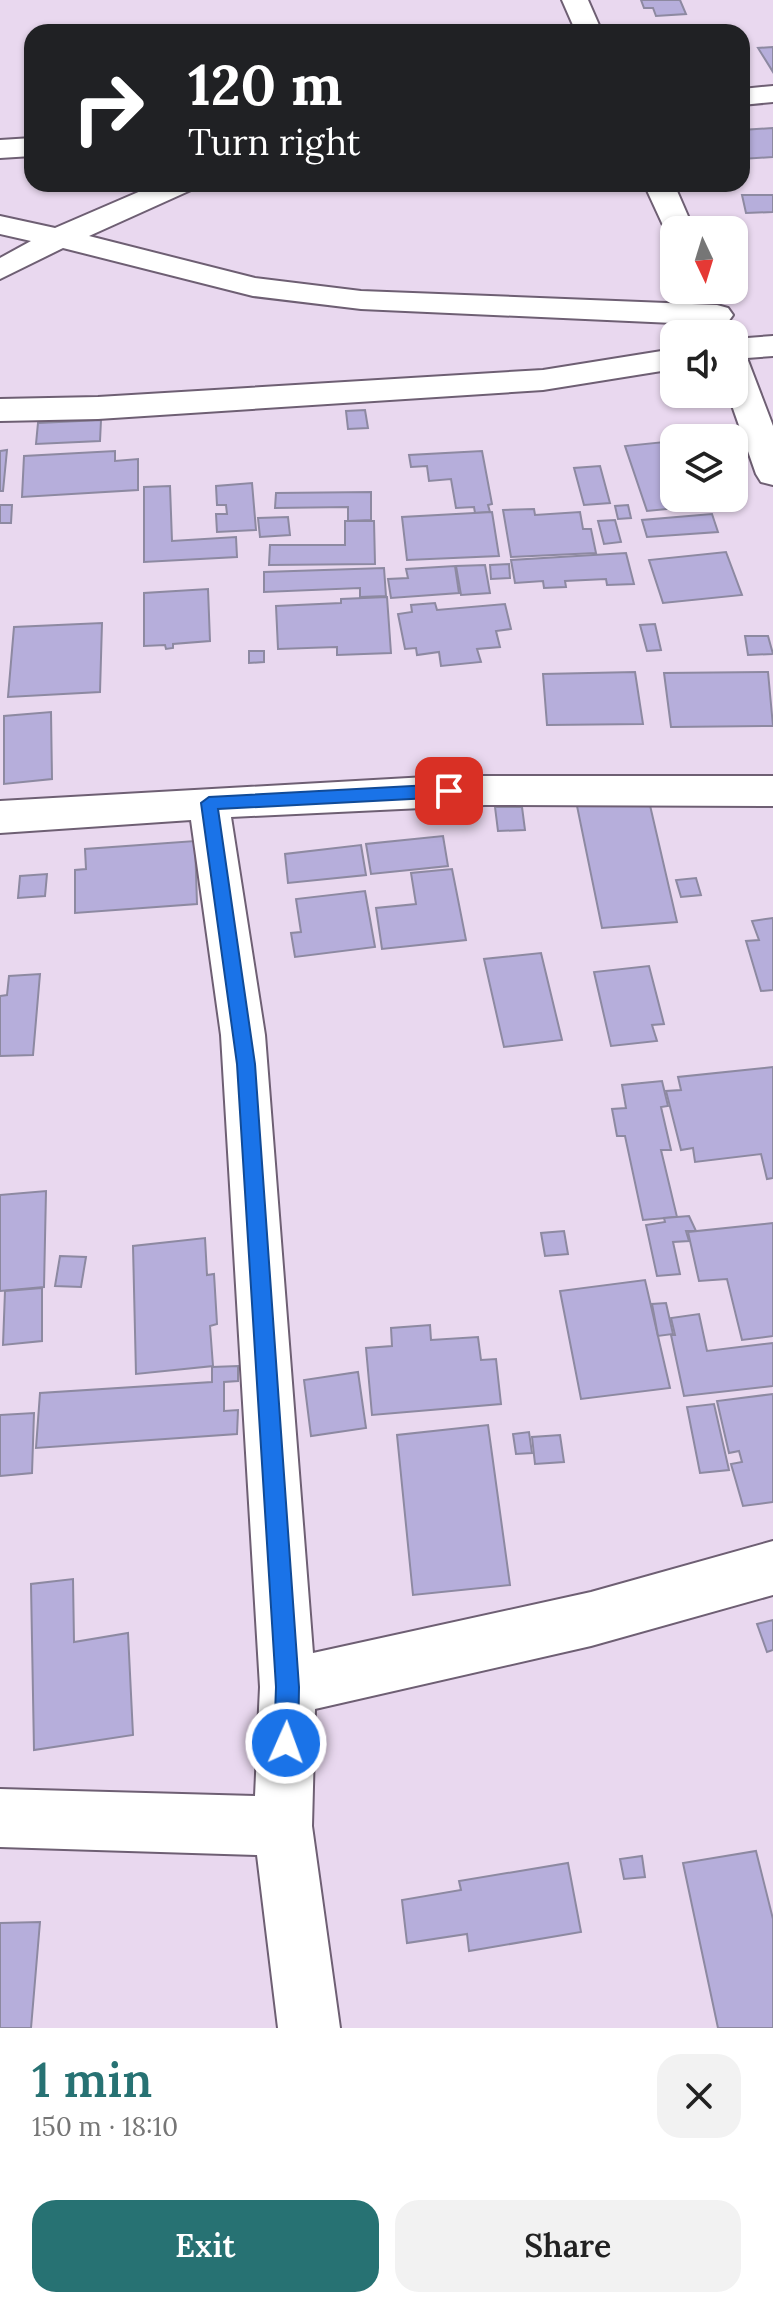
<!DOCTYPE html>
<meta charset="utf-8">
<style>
:root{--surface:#fff;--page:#f2f2f2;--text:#222;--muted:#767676;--accent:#277273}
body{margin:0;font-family:Lora,serif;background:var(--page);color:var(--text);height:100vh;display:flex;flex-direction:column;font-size:30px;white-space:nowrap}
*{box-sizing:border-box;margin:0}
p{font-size:26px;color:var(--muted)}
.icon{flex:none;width:44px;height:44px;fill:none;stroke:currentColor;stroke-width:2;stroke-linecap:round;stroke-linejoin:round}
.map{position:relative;height:2028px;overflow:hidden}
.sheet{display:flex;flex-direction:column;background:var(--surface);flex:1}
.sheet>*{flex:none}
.banner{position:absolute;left:24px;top:24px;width:726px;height:168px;border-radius:24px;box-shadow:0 2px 6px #0004;background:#202124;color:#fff;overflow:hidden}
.needle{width:52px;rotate:176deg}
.tools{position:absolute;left:660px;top:216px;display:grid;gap:16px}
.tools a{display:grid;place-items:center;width:88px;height:88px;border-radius:16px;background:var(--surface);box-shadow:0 2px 6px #0004;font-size:40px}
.pin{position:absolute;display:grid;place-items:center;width:68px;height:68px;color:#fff;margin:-34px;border-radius:16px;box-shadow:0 4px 12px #0006}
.me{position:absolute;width:88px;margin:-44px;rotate:2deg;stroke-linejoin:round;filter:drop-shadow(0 0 6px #0008)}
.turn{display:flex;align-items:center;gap:28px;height:168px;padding:0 32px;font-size:36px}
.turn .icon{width:104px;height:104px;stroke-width:2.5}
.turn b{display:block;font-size:56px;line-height:68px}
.round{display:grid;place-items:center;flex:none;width:84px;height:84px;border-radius:24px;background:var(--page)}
.head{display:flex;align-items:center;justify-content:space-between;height:136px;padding:0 32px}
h1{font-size:48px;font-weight:600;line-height:60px;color:var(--accent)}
.primary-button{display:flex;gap:16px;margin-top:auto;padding:16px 32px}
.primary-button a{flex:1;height:92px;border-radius:24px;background:var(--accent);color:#fff;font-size:32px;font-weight:600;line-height:92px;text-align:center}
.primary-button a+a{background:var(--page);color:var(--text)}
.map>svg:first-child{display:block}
.building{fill:#b6aedb;stroke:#8d89a1;stroke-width:2}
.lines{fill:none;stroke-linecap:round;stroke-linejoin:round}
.minor-casing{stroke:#6e5f73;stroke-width:4}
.minor{fill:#fff;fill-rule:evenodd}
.route{fill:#1a73e8;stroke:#114b97;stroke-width:2}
</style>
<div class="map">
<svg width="773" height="2028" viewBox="0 0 773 2028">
<rect width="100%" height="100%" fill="#e9d8ef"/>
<g class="building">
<polygon points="641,0 680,0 686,14 656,16 653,8 644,8"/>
<polygon points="773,47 773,72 758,48"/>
<polygon points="773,128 773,157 742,159 742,130"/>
<polygon points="742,195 773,195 773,212 746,213"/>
<polygon points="365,410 368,428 348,429 346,411"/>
<polygon points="101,420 100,441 36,444 38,423"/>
<polygon points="674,441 674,498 705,498 708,505 647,511 625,446"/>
<polygon points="7,450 3,491 0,491 0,451"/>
<polygon points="115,451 115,461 138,459 138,490 22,497 24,456"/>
<polygon points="482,451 492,504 488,505 490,512 475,513 474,507 456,508 451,479 429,481 427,466 411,467 409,455"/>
<polygon points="600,466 610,503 584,505 574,468"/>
<polygon points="252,483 256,530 217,532 216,514 227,514 226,505 217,505 216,486"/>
<polygon points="170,486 172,541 236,537 237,557 144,562 144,487"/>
<polygon points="371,492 371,520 348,521 348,507 275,508 276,493"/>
<polygon points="0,505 12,505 11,523 0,523"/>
<polygon points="628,505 631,518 618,519 615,506"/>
<polygon points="534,509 535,515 580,512 583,529 591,529 596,553 511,557 503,510"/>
<polygon points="492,512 499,556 407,560 402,517"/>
<polygon points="712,514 718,532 647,537 642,520"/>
<polygon points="288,517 290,535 260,537 258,518"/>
<polygon points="615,520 621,542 604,544 598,521"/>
<polygon points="345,521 374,521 375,564 269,565 270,545 345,545"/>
<polygon points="726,552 742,595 663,603 649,560"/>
<polygon points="626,553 634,584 607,585 606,579 565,581 566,587 544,588 543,581 515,583 511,560"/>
<polygon points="509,564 510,578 491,579 490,565"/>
<polygon points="485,565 490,593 461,595 456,566"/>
<polygon points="455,566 459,593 391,598 388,579 408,578 406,569"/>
<polygon points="384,568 386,596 360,597 360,588 264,592 264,572"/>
<polygon points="208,589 210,641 173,644 173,648 166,649 165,645 144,646 144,593"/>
<polygon points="387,597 391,653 337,655 337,647 278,649 276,606 341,603 341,599"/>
<polygon points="435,603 437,610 505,604 511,629 496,631 500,647 477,649 481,662 441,666 439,652 417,655 416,648 405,649 398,614 412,612 411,605"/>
<polygon points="102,623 100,692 8,697 14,627"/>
<polygon points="655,624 661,650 647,651 640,625"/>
<polygon points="745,636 768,636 773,654 748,655"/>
<polygon points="249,651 264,651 264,662 249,663"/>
<polygon points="635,672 643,724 547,725 543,674"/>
<polygon points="768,672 773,726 671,727 664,673"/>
<polygon points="51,712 52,779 4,784 4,716"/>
<polygon points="649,801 677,922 602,928 577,806"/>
<polygon points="495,807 522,807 525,830 498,831"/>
<polygon points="443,836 448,866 371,874 366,844"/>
<polygon points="195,841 197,904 75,913 75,870 86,869 85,849"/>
<polygon points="361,845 366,875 288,883 285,854"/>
<polygon points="452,869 466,940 382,949 376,908 416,904 411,873"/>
<polygon points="47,874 45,896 18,898 20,876"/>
<polygon points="696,878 701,895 681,897 676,880"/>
<polygon points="365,891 375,947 295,957 291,933 301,932 296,899"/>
<polygon points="773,918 773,990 761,991 746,941 759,940 752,921"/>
<polygon points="541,953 562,1040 504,1047 484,959"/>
<polygon points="649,966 664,1024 652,1025 657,1041 611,1046 594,972"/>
<polygon points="40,974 33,1055 0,1056 0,996 7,995 9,976"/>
<polygon points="773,1067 773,1178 767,1179 761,1154 695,1162 693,1148 681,1150 666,1091 681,1090 678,1077"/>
<polygon points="662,1081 668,1106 661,1107 671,1150 661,1150 677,1217 643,1220 625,1136 617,1136 612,1109 626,1108 622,1085"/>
<polygon points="46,1191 44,1287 0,1291 0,1195"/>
<polygon points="689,1216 696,1231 686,1231 689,1241 673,1242 680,1274 657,1276 646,1225 665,1222 664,1218"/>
<polygon points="773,1223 773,1336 742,1340 727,1279 699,1281 688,1232"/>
<polygon points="564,1231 568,1254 545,1256 541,1233"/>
<polygon points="205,1238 207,1275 214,1274 217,1324 210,1326 213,1366 136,1374 133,1246"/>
<polygon points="60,1256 86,1257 81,1287 55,1286"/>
<polygon points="645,1280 670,1388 581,1399 560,1291"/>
<polygon points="42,1288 42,1341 3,1345 5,1291"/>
<polygon points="666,1303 673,1334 658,1336 652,1304"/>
<polygon points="699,1314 707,1351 773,1343 773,1386 684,1396 671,1335 675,1335 671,1318"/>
<polygon points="430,1325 431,1340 478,1337 481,1360 496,1359 501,1404 372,1415 366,1348 392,1346 391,1328"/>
<polygon points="238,1366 238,1381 224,1382 224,1411 238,1410 237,1434 36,1448 40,1393 212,1382 212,1367"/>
<polygon points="358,1372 366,1428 311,1436 304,1380"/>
<polygon points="773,1394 773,1502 743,1506 731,1464 742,1462 739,1451 729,1453 717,1401"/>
<polygon points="714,1404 729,1470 700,1473 687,1407"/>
<polygon points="34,1413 32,1473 0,1476 0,1415"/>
<polygon points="488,1425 510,1585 413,1595 397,1435"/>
<polygon points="529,1432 532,1453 516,1454 513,1434"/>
<polygon points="560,1435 564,1462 535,1464 532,1437"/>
<polygon points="73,1579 74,1642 128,1633 133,1735 34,1750 31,1584"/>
<polygon points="773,1620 773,1650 767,1652 757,1624"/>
<polygon points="756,1851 773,1919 773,2028 718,2028 683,1863"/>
<polygon points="642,1856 645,1877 624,1879 620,1859"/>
<polygon points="568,1863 581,1932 469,1951 467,1934 407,1943 402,1900 461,1890 459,1881"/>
<polygon points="40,1922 31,2028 0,2028 0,1923"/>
</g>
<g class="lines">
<g class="minor-casing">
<g id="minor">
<polygon points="562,0 588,0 602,32 576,32"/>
<polygon points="773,86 773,102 742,105 742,89"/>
<polygon points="32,138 32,156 0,158 0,140"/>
<polygon points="157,184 196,184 191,190 89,236 255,278 361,291 717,305 728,308 733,315 728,322 717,325 361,309 253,296 63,248 0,279 0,258 31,241 0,234 0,216 55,228"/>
<polygon points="644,184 674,184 694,230 674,230 674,238 668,236"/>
<polygon points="773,336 773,356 747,358 773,426 773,485 761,482 756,474 728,394 734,394 734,339"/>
<polygon points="674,349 674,369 543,390 98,419 0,421 0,399 98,397 543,370"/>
<polygon points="444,776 773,776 773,806 485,805 231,817 265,1035 313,1653 591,1592 773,1541 773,1595 591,1646 315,1709 312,1826 340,2028 278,2028 257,1855 0,1847 0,1789 255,1796 260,1687 221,1035 191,820 0,833 0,801"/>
</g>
</g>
<use href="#minor" class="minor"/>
</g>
<polygon class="route" points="449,784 457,791 449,797 218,809 255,1064 299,1687 298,1743 294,1751 286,1755 277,1751 274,1743 276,1687 237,1064 201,803 209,797"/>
</svg>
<div class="tools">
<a><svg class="needle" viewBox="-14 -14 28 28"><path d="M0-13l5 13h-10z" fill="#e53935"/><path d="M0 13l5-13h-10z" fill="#767676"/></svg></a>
<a><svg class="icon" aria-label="sound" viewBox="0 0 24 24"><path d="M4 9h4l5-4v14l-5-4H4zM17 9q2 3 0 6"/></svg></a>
<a><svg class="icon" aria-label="layers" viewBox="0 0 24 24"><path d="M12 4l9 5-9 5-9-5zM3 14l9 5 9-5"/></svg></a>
</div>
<div class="pin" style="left:449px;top:791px;background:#d93025"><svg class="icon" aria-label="arrive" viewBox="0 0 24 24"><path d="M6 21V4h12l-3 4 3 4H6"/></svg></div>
<svg class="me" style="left:286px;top:1743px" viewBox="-20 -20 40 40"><circle r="17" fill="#1a73e8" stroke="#fff" stroke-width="3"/><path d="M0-11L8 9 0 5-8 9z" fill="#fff"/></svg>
<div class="banner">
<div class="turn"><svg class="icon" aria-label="right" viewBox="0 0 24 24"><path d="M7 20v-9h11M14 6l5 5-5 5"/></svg><div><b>120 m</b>Turn right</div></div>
</div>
</div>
<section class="sheet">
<div class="head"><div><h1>1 min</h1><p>150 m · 18:10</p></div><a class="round"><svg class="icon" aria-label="close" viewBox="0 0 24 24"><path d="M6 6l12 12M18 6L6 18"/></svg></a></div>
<div class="primary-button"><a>Exit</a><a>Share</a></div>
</section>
